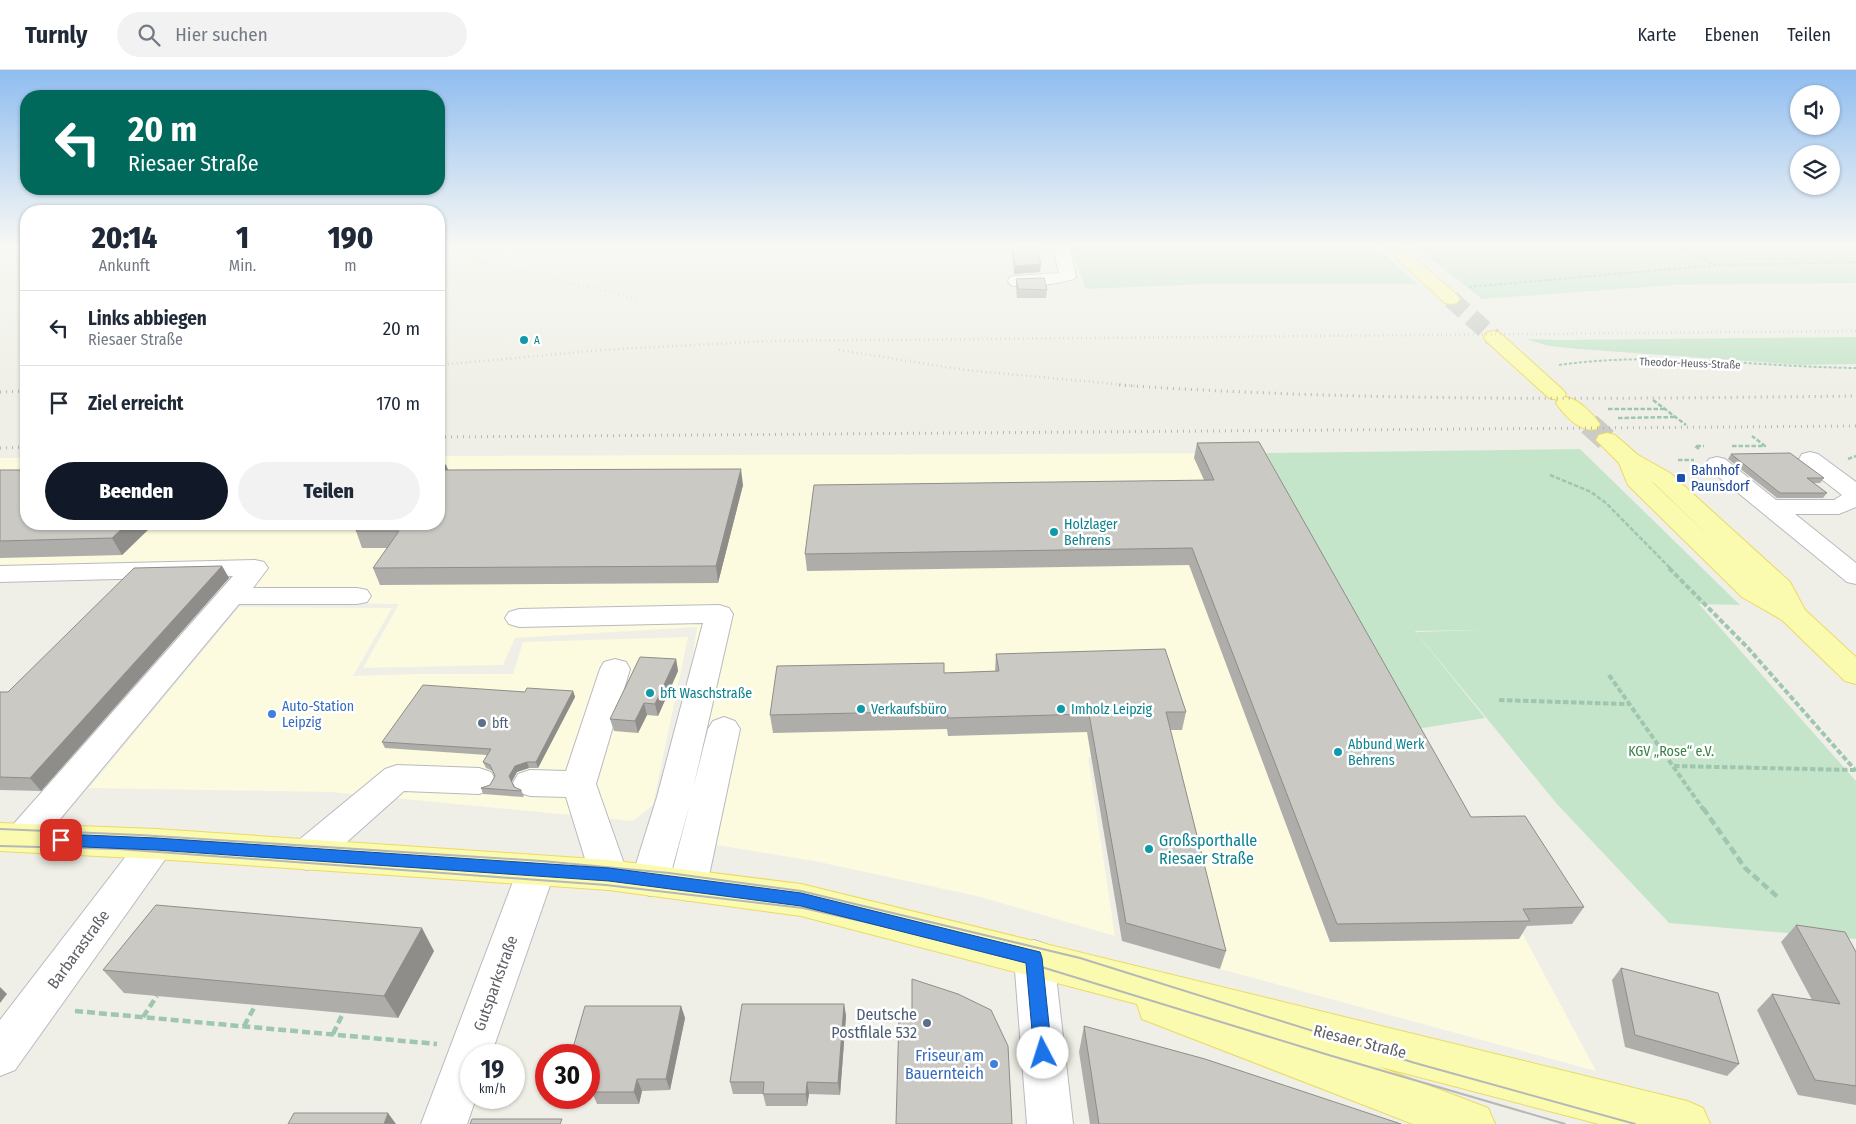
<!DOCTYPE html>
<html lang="de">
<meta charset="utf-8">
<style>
:root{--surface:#fff;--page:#f2f2f3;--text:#1f2937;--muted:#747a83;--line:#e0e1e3;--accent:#111827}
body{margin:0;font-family:"Fira Sans Condensed",sans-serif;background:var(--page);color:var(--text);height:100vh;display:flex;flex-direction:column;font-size:19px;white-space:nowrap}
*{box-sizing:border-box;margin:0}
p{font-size:16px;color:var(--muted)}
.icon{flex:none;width:28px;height:28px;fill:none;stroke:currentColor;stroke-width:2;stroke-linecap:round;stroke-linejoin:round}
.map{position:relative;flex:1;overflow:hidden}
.drawer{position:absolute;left:20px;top:135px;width:425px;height:325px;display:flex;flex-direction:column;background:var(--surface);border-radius:20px;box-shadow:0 1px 4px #0004}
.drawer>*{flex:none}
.hud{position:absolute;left:20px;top:20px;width:425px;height:105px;border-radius:20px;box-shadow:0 1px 4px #0004;background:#00695c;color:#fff;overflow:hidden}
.buttons{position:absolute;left:1790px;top:15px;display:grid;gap:10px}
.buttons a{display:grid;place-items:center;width:50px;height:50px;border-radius:50%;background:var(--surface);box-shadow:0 1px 4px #0004;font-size:25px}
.speed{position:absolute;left:460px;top:974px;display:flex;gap:10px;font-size:25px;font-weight:700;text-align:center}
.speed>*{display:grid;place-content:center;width:65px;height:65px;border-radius:50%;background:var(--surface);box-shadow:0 1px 4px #0004;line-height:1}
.speed small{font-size:12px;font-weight:400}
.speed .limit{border:8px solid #d22;background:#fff;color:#111}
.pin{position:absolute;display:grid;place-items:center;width:42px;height:42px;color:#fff;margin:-21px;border-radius:10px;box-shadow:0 2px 8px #0006}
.me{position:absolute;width:55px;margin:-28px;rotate:355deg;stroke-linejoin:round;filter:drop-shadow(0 0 4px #0008)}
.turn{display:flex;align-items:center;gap:18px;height:105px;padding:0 25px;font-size:22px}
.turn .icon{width:65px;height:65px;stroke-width:2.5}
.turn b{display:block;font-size:35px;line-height:42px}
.eta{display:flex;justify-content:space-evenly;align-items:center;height:85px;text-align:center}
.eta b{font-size:30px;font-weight:800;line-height:35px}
.primary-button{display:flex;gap:10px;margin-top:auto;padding:10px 25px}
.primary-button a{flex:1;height:58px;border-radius:30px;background:var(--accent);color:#fff;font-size:20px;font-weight:800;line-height:58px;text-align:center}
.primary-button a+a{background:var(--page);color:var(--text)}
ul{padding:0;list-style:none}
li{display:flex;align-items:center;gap:15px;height:75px;padding:0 25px;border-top:1px solid var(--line)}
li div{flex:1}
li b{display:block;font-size:19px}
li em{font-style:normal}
header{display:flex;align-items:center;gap:30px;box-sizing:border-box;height:70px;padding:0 25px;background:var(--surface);border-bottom:1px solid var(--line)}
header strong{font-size:24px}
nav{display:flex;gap:28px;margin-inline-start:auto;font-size:18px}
.search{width:350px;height:45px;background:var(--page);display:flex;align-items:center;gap:12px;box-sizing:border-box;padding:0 18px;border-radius:28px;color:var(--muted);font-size:19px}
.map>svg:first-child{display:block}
.commercial{fill:#fcfadf}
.green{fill:#c5e5ca}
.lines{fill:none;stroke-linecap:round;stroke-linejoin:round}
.major-tunnel-far1{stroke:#cbcbc7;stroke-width:18;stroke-dasharray:18 9;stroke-linecap:butt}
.major-tunnel{stroke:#cbcbc7;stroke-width:23;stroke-dasharray:23 11;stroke-linecap:butt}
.minor-casing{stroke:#b9babf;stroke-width:2}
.major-casing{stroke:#ebda64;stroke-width:2}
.path-far3{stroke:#9ec6b0;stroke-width:2;stroke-dasharray:3 2;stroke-linecap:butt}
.path-far2{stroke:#9ec6b0;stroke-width:2.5;stroke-dasharray:4.5 2;stroke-linecap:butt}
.path-far1{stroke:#9ec6b0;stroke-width:4;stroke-dasharray:5.5 2.5;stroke-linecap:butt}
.path{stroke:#9ec6b0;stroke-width:4.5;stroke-dasharray:8 4;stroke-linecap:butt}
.minor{fill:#fff;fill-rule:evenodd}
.major{fill:#fbfbb0;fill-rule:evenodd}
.tram{stroke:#b6b7b7;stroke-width:2}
.rail-far1{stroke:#b6b7b7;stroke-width:2.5;stroke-dasharray:0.5 4;stroke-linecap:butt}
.rail{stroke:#b6b7b7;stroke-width:3;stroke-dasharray:1 5;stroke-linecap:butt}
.wall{fill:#afada9}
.shaded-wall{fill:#8e8d89}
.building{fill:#cbc9c4;stroke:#8e8d89}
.route{fill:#1a73e8;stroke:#114b97}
.culture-dot{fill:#0f9aa8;stroke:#fff;stroke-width:2}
.transit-dot{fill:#1a4fb4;stroke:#fff;stroke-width:2}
.shop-dot{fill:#3f7fe0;stroke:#fff;stroke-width:2}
.service-dot{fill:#5c6f8a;stroke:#fff;stroke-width:2}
.labels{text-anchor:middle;stroke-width:5;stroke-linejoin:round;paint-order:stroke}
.far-culture-label{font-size:11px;fill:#0d838f;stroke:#fff;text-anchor:start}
.far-street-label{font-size:11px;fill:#5e6066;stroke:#fff}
.transit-label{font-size:14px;fill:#164399;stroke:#fff;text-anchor:start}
.culture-label{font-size:14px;fill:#0d838f;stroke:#fff;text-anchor:start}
.shop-label{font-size:14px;fill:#366cbe;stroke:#fff;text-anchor:start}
.service-label{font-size:14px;fill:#4e5e75;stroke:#fff;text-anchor:start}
.park-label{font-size:14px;fill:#398248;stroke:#fff}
.near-culture-label{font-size:16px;fill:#0d838f;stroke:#fff;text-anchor:start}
.near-street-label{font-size:16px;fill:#5e6066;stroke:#fff}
.near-service-label{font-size:16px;fill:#4e5e75;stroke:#fff;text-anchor:end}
.near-shop-label{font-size:16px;fill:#366cbe;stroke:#fff;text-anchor:end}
</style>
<header>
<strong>Turnly</strong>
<div class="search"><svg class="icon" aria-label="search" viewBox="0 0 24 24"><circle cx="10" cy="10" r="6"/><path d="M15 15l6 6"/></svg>Hier suchen</div>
<nav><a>Karte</a><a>Ebenen</a><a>Teilen</a></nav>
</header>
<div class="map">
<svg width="1856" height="1054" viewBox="0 0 1856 1054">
<rect width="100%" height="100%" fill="#efefe7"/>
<g class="commercial">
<polygon points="1266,383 1596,1001 1220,899 1168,685 1088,687 1115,866 977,826 814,791 667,767 697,557 515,568 503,595 363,598 399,534 235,532 260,505 0,510 0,388 26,388 26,454 439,454 439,386"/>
<polygon points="239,537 392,538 353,606 417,604 513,604 523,572 688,567 653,735 633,751 331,722 89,718"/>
</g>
<g class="green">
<polygon points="1070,177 1376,177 1418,214 1208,214 1086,219"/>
<polygon points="1415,177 1856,177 1856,213 1675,215 1482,229"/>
<polygon points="1856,267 1856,294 1801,295 1579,279 1549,276 1526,269 1560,270"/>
<polygon points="1580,379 1740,535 1699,534 1856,711 1856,869 1669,853 1557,734 1416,562 1480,560 1415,561 1485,648 1410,660 1363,560 1266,383"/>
</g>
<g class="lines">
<polyline class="major-tunnel-far1" points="1451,229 1493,267"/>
<polyline class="major-tunnel" points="1589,354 1607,370"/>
<g class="minor-casing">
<g id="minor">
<path d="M1053 177H1069L1076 206 1074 209C1055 214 1029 219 1010 215L1008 211 1010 207 1016 206 1059 203Z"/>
<polygon points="1810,382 1818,384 1856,412 1856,437 1839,444 1795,444 1856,493 1856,514 1847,512 1709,399 1706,394 1709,389 1717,387 1725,389 1776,430 1834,430 1842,425 1802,394 1799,389 1802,384"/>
<polygon points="255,490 264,492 268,498 253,518 357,518 367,520 371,526 367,532 357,534 239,534 36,778 23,782 10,778 5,768 10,758 233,506 0,512 0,496"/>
<polygon points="719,535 729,538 733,544 693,719 708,659 713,651 724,647 735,651 740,659 707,815 701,826 688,831 675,826 669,815 690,733 669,810 663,821 650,826 637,821 631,810 657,727 703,553 519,557 509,554 505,548 509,542 519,539"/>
<polygon points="615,589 626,592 630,599 596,714 628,805 622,816 609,820 596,816 590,805 566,727 530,726 518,722 513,713 518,704 530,700 566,701 600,599 604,592"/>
<polygon points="397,695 479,698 491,702 496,711 491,720 479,724 404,721 320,796 307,800 294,796 289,785 294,774 385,699"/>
<polygon points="156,759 169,764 174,774 169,784 15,1000 0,1006 0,950 143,764"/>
<polygon points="536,786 549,790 555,801 491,985 471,985 471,1028 476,1028 467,1054 421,1054 517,801 523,790"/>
<polygon points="1034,870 1048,875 1054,888 1073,1054 1027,1054 1014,888 1020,875"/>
</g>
</g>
<g class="major-casing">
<g id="major">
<polygon points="1385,177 1402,177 1457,225 1460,229 1457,233 1451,234 1445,233"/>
<path d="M1493 261 1500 263 1563 320 1566 324 1564 327C1577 327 1593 344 1600 354L1597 359C1580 363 1565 346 1556 333L1558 330 1549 328 1486 271 1484 267 1486 263Z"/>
<path d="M1607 363 1615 365 1638 385 1670 403 1790 512 1805 540 1856 587V614L1845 611 1782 550 1742 527 1628 415 1619 393 1596 370 1599 365ZM1651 411 1654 413 1718 475Z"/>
<polygon points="0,753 156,759 609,790 801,814 1687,1031 1703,1038 1710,1054 1599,1054 1377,996 1488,1038 1495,1054 1413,1054 1142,949 1137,934 801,846 609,820 156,789 0,781"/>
</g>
</g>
<g class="path-far3">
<polyline points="1684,177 1715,195"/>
<polyline points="1469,217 1716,195 1856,192"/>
<path d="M1559 295C1657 281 1758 297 1856 298"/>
</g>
<g class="path-far2">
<polyline points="1653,330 1686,355"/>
<polyline points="1608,339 1665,339"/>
<polyline points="1618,348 1676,347"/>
<polyline points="1732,376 1765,376 1752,366"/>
<polyline points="1699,379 1695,376 1704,376"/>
<polyline points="1848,389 1856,386"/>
<polyline points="1678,390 1694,390"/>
<polyline points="1550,405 1591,422 1606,433 1671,499"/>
</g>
<g class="path-far1">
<polyline points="1669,498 1748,578 1856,701"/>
<polyline points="1609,605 1703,739"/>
<polyline points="1499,630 1628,634"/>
<polyline points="1674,696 1854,700"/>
</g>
<g class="path">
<polyline points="1703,738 1745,798 1780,829"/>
<polyline points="75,941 437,974"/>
<polyline points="143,947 157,926"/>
<polyline points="244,956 255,936"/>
<polyline points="333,964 343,943"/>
</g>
<use href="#minor" class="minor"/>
<use href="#major" class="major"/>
<g class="tram">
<polyline points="0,759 140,765 542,791 669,803 801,821 1080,888 1415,993 1635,1054"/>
<polyline points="0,776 118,779 606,815 803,838 950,871 1035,895 1332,986 1565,1054"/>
</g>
<g class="rail-far1">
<polyline points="439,181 639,229"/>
<polyline points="839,280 965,300 1137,316"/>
<polyline points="439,295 602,280 766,271 1856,261"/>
</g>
<g class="rail">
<path d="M1119 315C1364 332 1610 329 1856 326"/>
<polyline points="0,322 26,321"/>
<polyline points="439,367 1856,356"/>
<polyline points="0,378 26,377"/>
</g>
</g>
<g class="wall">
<polygon points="1011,177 1037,177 1041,194 1040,202 1014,204"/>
<polygon points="1016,209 1047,220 1046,228 1017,228 1016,218"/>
<polygon points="1197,373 1471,747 1584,837 1572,854 1527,856 1519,869 1330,872 1189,495 807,501 805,484 1204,410 1194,388"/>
<polygon points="1731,384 1824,408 1820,413 1814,413 1827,423 1823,428 1777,428 1728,389"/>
<polygon points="446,395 448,400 743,415 718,513 380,515 373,498 387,478 362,478 356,461"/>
<polygon points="0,400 154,454 122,485 0,488"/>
<polygon points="222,496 229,508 41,721 0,720 0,622 8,622"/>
<polygon points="996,584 1186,642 1182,660 1170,660 1226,881 1220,899 1122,871 1087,662 948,666 947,659 773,663 770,645 944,603 995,601"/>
<polygon points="676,589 678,601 658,646 647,645 638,663 614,661 610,649"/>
<polygon points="573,621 575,627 538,698 529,698 517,702 512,712 514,717 521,720 524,726 523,727 483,724 481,718 490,715 495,706 493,701 486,698 483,692 487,685 385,678 382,672 525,622"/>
<polygon points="1796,855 1856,882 1856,1035 1798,1025 1757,940 1772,924 1812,930 1781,872"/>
<polygon points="434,881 398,948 124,923 103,900"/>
<polygon points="1621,898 1739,994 1727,1006 1625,977 1612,910"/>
<polygon points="844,934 846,946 840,1025 809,1024 807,1036 766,1036 763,1024 733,1024 730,1012"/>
<polygon points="681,936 685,948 670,1020 642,1021 639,1034 597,1034 592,1022 593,1020 589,1020 589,985"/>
<polygon points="1084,956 1401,1054 1090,1054 1079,982"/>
</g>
<g class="shaded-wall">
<polygon points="1041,194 1040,202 1014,204 1015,196"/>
<polygon points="446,395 452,410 442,400"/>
<polygon points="741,399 743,415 718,513 716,496"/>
<polygon points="127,454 154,454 122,485 112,468"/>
<polygon points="222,496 229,508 41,721 30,708"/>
<polygon points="676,589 678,601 658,646 655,634"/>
<polygon points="573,621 575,627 538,698 536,692"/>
<polygon points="644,633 647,645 638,663 635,651"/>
<polygon points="527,692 529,698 517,702 511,712 509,706 515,696"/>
<polygon points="422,858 434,881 398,948 384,926"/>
<polygon points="0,917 7,924 0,933"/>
<polygon points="844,934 846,946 840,1025 838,1013"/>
<polygon points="681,936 685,948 670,1020 666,1009"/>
<polygon points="637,1009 642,1021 639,1034 634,1022"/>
<polygon points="807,1012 809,1024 807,1036 806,1024"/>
<polygon points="388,1043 396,1054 384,1054"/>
</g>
<g class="building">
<polygon points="1012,177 1037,177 1041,194 1015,196"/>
<polygon points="1044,208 1047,220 1018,219 1016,209"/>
<polygon points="1259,372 1471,747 1525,746 1584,837 1523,839 1530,851 1337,854 1192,478 805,484 814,415 1214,410 1197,373"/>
<polygon points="1790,383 1824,408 1807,408 1827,423 1780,423 1731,384"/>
<polygon points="439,395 446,395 442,400 741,399 716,496 373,498 399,461 356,461 361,454 439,454"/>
<polygon points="0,400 26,400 26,454 127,454 112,468 0,471"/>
<polygon points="222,496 30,708 0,707 0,622 8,622 134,498"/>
<polygon points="1165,579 1186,642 1166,642 1226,881 1126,853 1089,644 948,648 947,641 770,645 777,596 944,593 944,603 999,601 996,584"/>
<polygon points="640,587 676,589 655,634 644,633 635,651 610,649"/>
<polygon points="423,615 525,622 527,618 573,621 536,692 527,692 515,696 509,706 514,717 521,720 521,721 481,718 490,715 495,706 490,695 483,692 491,679 382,672"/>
<polygon points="156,835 422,858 384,926 103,900"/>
<polygon points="1796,855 1845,862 1856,882 1856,1016 1815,1010 1772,924 1840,934"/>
<polygon points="1621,898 1718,923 1739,994 1635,965"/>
<polygon points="912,909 958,924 991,940 1008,976 1012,1054 896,1054 899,947 912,948"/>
<polygon points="742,934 844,934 838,1013 807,1012 806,1024 763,1024 764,1012 730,1012"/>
<polygon points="585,936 681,936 666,1009 637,1009 634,1022 592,1022 596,1009 589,1009 589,985 571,985"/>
<polygon points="1084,956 1205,989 1401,1054 1099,1054"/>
<polygon points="294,1043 388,1043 384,1054 288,1054"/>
<polygon points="472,1049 562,1049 560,1054 470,1054"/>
</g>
<linearGradient id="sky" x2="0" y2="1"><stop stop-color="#8fbdf0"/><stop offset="0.54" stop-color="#f8f8f4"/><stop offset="1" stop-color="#f8f8f4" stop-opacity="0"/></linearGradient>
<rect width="1856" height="325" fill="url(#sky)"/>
<polygon class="route" points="61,764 156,768 609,798 801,823 1040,882 1042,888 1052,983 1049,989 1043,992 1037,989 1034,983 1026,893 801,836 609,811 156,780 61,776 56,774 54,770 56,766"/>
<g class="culture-dot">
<circle cx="524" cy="270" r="5"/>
<circle cx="1054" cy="462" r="5"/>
<circle cx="650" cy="623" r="5"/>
<circle cx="861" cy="639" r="5"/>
<circle cx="1061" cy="639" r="5"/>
<circle cx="1338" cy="682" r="5"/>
<circle cx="1149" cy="779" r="5"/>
</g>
<rect class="transit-dot" x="1676" y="403" width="10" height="10" rx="2.5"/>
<g class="shop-dot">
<circle cx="272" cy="644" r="5"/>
<circle cx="994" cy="994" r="5"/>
</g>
<g class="service-dot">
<circle cx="482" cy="653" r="5"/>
<circle cx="927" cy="953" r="5"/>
</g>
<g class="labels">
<g class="far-culture-label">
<text x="534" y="274">A</text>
</g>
<g class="far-street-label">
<text transform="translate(1690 293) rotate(2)" y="4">Theodor-Heuss-Straße</text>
</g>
<g class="transit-label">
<text x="1691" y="405">Bahnhof<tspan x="1691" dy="16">Paunsdorf</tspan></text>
</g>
<g class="culture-label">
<text x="1064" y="459">Holzlager<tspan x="1064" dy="16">Behrens</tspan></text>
<text x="660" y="628">bft Waschstraße</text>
<text x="871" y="644">Verkaufsbüro</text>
<text x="1071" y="644">Imholz Leipzig</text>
<text x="1348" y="679">Abbund Werk<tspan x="1348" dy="16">Behrens</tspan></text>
</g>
<g class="shop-label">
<text x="282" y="641">Auto-Station<tspan x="282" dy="16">Leipzig</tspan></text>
</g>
<g class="service-label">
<text x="492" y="658">bft</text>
</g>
<g class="park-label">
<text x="1671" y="686">KGV „Rose“ e.V.</text>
</g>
<g class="near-culture-label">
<text x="1159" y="776">Großsporthalle<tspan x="1159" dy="18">Riesaer Straße</tspan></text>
</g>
<g class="near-street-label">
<text transform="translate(78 879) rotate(-54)" y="6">Barbarastraße</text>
<text transform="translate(495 913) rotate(-70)" y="6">Gutsparkstraße</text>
<text transform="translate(1360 971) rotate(14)" y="6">Riesaer Straße</text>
</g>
<g class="near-service-label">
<text x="917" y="950">Deutsche<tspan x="917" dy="18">Postfilale 532</tspan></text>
</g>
<g class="near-shop-label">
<text x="984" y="991">Friseur am<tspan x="984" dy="18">Bauernteich</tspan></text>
</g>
</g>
</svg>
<div class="buttons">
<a><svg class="icon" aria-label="sound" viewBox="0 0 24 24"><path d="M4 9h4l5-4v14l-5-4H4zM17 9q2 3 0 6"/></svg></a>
<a><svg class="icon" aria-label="layers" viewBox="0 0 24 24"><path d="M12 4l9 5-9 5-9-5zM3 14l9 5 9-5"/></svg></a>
</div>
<div class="speed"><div>19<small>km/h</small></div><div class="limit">30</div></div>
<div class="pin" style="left:61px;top:770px;background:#d93025"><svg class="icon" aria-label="arrive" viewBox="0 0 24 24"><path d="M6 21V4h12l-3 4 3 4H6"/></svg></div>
<svg class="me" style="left:1043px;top:983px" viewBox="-20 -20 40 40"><circle r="19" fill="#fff"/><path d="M0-13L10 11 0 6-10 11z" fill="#1a73e8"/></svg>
<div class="hud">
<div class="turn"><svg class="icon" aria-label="left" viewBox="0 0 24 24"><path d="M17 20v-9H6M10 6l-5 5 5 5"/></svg><div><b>20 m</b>Riesaer Straße</div></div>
</div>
<section class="drawer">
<div class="eta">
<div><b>20:14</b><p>Ankunft</p></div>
<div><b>1</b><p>Min.</p></div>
<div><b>190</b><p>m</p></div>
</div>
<ul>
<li><svg class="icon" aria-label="left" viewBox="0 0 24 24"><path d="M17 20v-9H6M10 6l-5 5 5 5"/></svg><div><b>Links abbiegen</b><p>Riesaer Straße</p></div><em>20 m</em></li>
<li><svg class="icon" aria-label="arrive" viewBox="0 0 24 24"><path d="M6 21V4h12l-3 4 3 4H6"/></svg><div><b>Ziel erreicht</b></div><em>170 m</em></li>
</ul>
<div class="primary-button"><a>Beenden</a><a>Teilen</a></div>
</section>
</div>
